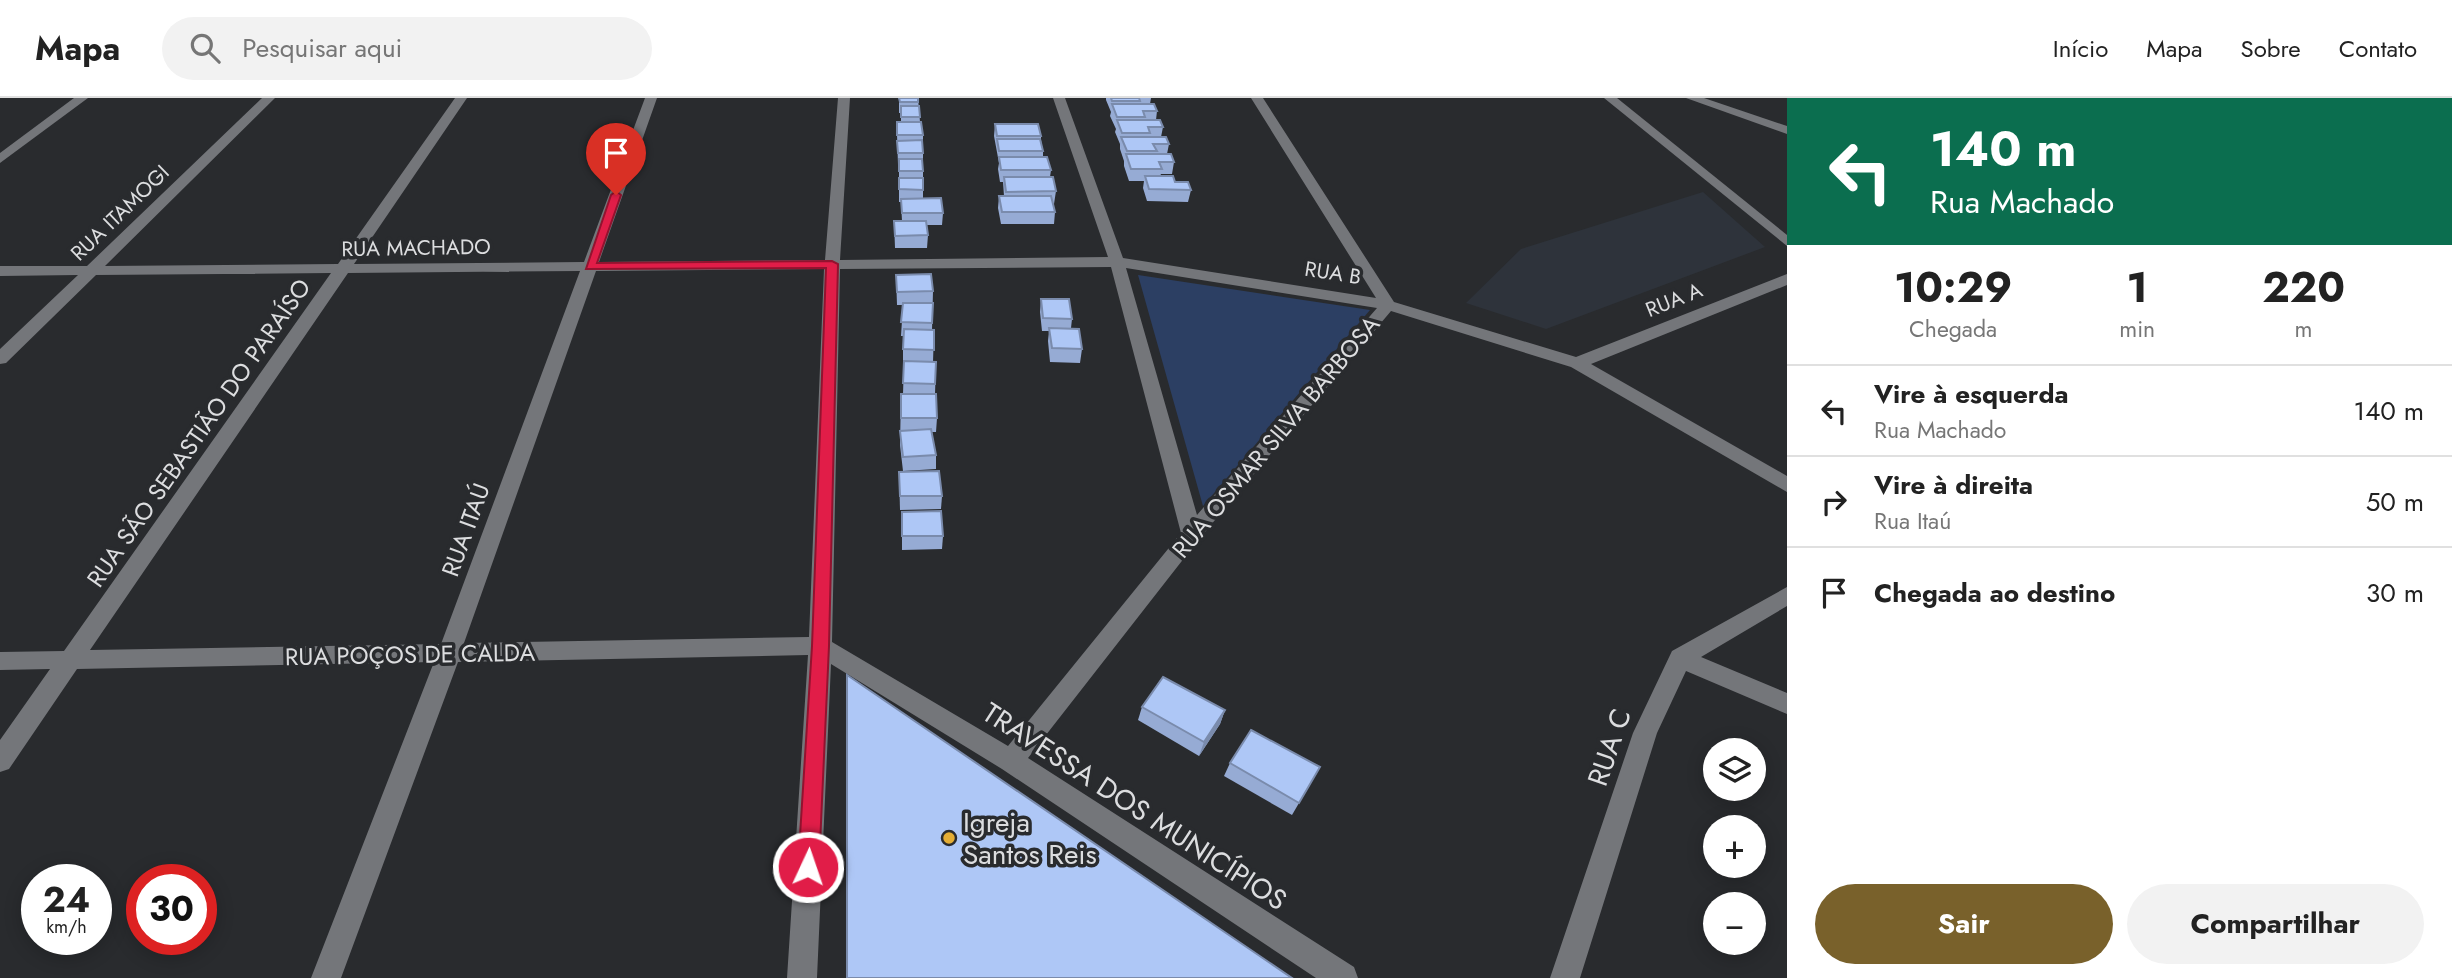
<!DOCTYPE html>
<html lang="pt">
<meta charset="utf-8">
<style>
:root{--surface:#fff;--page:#f2f2f2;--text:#222;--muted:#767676;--line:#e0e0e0;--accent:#79612b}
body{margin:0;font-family:Jost,sans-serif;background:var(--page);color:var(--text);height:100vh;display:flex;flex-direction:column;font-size:26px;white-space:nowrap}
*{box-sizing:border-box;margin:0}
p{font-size:23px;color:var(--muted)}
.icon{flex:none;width:38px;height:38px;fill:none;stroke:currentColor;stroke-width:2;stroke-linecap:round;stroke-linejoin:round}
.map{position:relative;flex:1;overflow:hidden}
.side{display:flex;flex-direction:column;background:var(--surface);width:665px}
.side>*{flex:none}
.guide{background:#0b6e4f;color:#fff;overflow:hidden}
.tools{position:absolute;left:1703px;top:640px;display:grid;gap:14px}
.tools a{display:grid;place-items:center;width:63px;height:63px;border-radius:50%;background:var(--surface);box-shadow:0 4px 18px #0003;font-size:35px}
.speed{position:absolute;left:21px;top:766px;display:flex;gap:14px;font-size:35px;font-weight:700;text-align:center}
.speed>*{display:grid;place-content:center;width:91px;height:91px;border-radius:50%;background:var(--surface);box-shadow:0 4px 18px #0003;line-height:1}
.speed small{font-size:18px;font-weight:400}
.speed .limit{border:10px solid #d22;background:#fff;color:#111}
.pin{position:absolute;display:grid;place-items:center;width:60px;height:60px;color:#fff;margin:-72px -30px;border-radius:50% 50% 50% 0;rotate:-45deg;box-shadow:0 0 7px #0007}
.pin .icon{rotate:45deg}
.me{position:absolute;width:77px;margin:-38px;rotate:3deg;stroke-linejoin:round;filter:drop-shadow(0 0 5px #0008)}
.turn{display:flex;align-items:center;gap:24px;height:147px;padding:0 28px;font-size:32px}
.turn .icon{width:91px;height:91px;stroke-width:2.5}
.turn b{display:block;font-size:49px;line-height:60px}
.eta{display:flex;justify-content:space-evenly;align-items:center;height:119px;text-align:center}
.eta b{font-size:42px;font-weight:700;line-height:49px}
.cta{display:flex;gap:14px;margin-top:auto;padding:14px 28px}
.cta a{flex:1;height:80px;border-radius:42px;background:var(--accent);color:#fff;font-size:28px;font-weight:700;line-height:80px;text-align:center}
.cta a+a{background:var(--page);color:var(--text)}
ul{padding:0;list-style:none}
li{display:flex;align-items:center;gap:21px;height:91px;padding:0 28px;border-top:2px solid var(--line)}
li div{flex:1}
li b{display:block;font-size:26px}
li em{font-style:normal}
header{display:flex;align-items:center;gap:42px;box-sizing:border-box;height:98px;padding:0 35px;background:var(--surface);border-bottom:2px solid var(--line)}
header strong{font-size:33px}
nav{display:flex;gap:38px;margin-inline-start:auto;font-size:24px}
.search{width:490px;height:63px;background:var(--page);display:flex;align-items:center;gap:18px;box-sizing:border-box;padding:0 24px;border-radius:38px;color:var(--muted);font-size:26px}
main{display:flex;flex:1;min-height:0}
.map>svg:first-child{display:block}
.built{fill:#2e333b}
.green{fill:#2c3f63}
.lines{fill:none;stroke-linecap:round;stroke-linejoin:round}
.minor{fill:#74767a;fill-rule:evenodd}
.wall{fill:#96abd4}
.shaded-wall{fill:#7a8bac}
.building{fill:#aec7f6;stroke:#7a8bac;stroke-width:2}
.route{fill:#e11d48;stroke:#92132f;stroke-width:2}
.poi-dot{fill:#e4ad35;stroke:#292b2e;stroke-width:2.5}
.labels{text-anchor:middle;stroke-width:7;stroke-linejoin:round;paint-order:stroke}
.far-street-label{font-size:21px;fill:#dcdddf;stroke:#292b2e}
.street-label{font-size:24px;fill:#dcdddf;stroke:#292b2e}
.near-street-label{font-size:28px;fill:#dcdddf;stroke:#292b2e}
.near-poi-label{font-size:28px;fill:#dcdddf;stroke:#292b2e;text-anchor:start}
</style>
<header>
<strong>Mapa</strong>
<div class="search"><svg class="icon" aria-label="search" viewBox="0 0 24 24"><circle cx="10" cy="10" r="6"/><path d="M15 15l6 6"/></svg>Pesquisar aqui</div>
<nav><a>Início</a><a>Mapa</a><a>Sobre</a><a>Contato</a></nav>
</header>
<main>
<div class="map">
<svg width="1787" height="880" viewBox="0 0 1787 880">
<rect width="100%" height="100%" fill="#292b2e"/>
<polygon class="built" points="1703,94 1765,149 1546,231 1466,205 1521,151"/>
<polygon class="green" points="1138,177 1370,212 1203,408"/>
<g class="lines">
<g class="minor">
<polygon points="74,0 88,0 0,65 0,55"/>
<path d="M262 0H275L105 168 338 166 455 0H467L354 166 584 164 645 0H657L599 164 825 162 838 0H850L840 162 1108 159 1053 0H1065L1123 160 1376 200 1251 0H1263L1394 204 1576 259 1787 176V187L1591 266 1787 378V394L1571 269 1391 213 1199 441 1028 660 1354 869 1358 880H1316L1002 671 831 566 817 880H787L808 557 458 564 341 880H311L434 564 77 571 9 671 0 674V642L50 571 0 572V554L64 553 331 175 96 177 6 265 0 266V251L78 177 0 178V168H87ZM1111 169 1181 435 1008 648 832 544 840 171ZM1126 170 1377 210 1197 417ZM824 171 809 539 464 545 596 173ZM580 173 441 546 90 552 348 175Z"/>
<polygon points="1604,0 1617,0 1787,137 1787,148"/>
<polygon points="1686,0 1704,0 1787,28 1787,36"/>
<polygon points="1787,489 1787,508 1701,559 1787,595 1787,616 1686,573 1657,635 1580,880 1550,880 1633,635 1672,553"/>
</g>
</g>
<g class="wall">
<polygon points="899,0 918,0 920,24 923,37 923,100 943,115 942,127 926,127 928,137 927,150 895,150 894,123 902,123 901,104 899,104 899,67 898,67 897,36 897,24 901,24 901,15 899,15"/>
<polygon points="1106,0 1151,0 1150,6 1157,13 1156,22 1163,29 1161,39 1169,46 1167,56 1174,64 1172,76 1161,76 1160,78 1175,84 1191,92 1188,104 1147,103 1143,90 1144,83 1129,83 1124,68 1124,63 1120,51 1120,46 1115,34 1116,31 1110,18 1111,14 1106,2"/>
<polygon points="995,26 1041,38 1041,42 1043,53 1043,59 1051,72 1050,79 1056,93 1054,106 1053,106 1055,114 1054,126 1001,126 998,110 999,98 1004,98 1003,84 1000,84 998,71 999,65 994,38"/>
<polygon points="896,177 933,193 932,232 934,232 933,264 936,264 935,296 937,320 936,334 932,334 936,357 936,371 903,373 900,347 901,296 903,296 904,265 903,265 903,238 901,238 903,207 897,207"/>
<polygon points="1041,201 1072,221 1071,230 1082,251 1080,265 1050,264 1048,243 1049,233 1042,233 1040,214"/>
<polygon points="899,374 942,398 941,411 900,412"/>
<polygon points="902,414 943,438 942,451 902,452"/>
<polygon points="1142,609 1225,612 1220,626 1199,658 1138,622"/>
<polygon points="1230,665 1320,669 1292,717 1224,678"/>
</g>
<polygon class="shaded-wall" points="1225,612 1220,626 1199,658 1204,644"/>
<g class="building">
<polygon points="899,0 918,0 918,4 900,4"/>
<polygon points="1111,0 1139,0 1140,3 1112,3"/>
<polygon points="1112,6 1154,6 1157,13 1143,13 1145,19 1117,19"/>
<polygon points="901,8 919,8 920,19 901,19"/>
<polygon points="1117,22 1160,22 1163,29 1148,29 1150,35 1122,35"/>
<polygon points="897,24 921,24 923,37 897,37"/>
<polygon points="995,26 1038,26 1041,38 997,38"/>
<polygon points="1121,39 1166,39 1169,46 1153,46 1157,53 1127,53"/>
<polygon points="997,41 1040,41 1043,53 999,53"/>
<polygon points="922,42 923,55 898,55 897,43"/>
<polygon points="1126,56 1171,56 1174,64 1159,64 1162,71 1131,71"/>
<polygon points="999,59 1047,59 1051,72 1001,72"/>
<polygon points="899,61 922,61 923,73 899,73"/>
<polygon points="1145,78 1173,78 1175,84 1188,84 1191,92 1149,91"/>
<polygon points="1004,79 1053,79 1056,93 1006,94"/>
<polygon points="899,80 923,80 923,92 899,91"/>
<polygon points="999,98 1051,98 1055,114 1002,114"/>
<polygon points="941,100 943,115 902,115 901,101"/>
<polygon points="894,123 926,123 928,137 895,138"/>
<polygon points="931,176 933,193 897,194 896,177"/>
<polygon points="1041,201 1069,201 1072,221 1043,220"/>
<polygon points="903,205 933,205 932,225 901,224"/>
<polygon points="1049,230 1079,231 1082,251 1052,250"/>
<polygon points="904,231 934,232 934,252 903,251"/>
<polygon points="904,263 936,264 935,286 903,285"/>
<polygon points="901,296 936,296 937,320 901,320"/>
<polygon points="931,331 936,357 903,359 900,333"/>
<polygon points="939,373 942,398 900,398 899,374"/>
<polygon points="941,413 943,438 902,438 902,414"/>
<polygon points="847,577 1292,880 847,880"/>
<polygon points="1163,579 1225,612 1204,644 1142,609"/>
<polygon points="1251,632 1320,669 1299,705 1230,665"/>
</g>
<polygon class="route" points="616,93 621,97 597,165 832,163 838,166 829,548 819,769 816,776 808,779 801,776 798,769 812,548 826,170 586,171 611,97"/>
<circle class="poi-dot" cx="949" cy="740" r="7"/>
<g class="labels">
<g class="far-street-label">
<text transform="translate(120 115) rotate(-44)" y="7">RUA ITAMOGI</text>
<text transform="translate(416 150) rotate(-1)" y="7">RUA MACHADO</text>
<text transform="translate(1333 175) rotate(9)" y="7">RUA B</text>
<text transform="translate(1674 202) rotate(-22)" y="7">RUA A</text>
</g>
<g class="street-label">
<text transform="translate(199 335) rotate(-55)" y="8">RUA SÃO SEBASTIÃO DO PARAÍSO</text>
<text transform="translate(1276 339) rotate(-50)" y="8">RUA OSMAR SILVA BARBOSA</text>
<text transform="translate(466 432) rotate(-70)" y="8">RUA ITAÚ</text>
<text transform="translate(410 557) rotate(-1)" y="8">RUA POÇOS DE CALDA</text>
</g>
<g class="near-street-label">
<text transform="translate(1609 649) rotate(-71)" y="10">RUA C</text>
<text transform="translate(1135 708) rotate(33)" y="10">TRAVESSA DOS MUNICÍPIOS</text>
</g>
<g class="near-poi-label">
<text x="963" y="734">Igreja<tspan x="963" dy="32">Santos Reis</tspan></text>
</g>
</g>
</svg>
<div class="tools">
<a><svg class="icon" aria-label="layers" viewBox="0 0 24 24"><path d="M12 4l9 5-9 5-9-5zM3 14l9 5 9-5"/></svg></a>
<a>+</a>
<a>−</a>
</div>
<div class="speed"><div>24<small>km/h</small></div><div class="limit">30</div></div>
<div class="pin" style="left:616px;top:97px;background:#d93025"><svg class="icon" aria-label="arrive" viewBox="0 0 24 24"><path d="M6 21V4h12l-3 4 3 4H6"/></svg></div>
<svg class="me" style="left:808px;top:769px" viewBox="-20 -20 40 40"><circle r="17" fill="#e11d48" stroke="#fff" stroke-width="3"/><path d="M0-11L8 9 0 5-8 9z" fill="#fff"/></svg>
</div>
<section class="side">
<div class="guide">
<div class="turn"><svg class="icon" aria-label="left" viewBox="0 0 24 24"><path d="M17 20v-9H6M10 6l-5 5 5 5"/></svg><div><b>140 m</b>Rua Machado</div></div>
</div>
<div class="eta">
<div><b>10:29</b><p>Chegada</p></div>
<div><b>1</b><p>min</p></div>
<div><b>220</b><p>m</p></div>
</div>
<ul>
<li><svg class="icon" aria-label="left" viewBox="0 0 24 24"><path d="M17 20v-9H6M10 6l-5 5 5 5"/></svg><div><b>Vire à esquerda</b><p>Rua Machado</p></div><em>140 m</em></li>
<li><svg class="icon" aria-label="right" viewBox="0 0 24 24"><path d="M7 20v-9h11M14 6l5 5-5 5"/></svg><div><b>Vire à direita</b><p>Rua Itaú</p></div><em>50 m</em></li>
<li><svg class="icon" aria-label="arrive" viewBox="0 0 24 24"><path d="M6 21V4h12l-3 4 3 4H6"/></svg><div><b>Chegada ao destino</b></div><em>30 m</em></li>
</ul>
<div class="cta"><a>Sair</a><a>Compartilhar</a></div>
</section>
</main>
